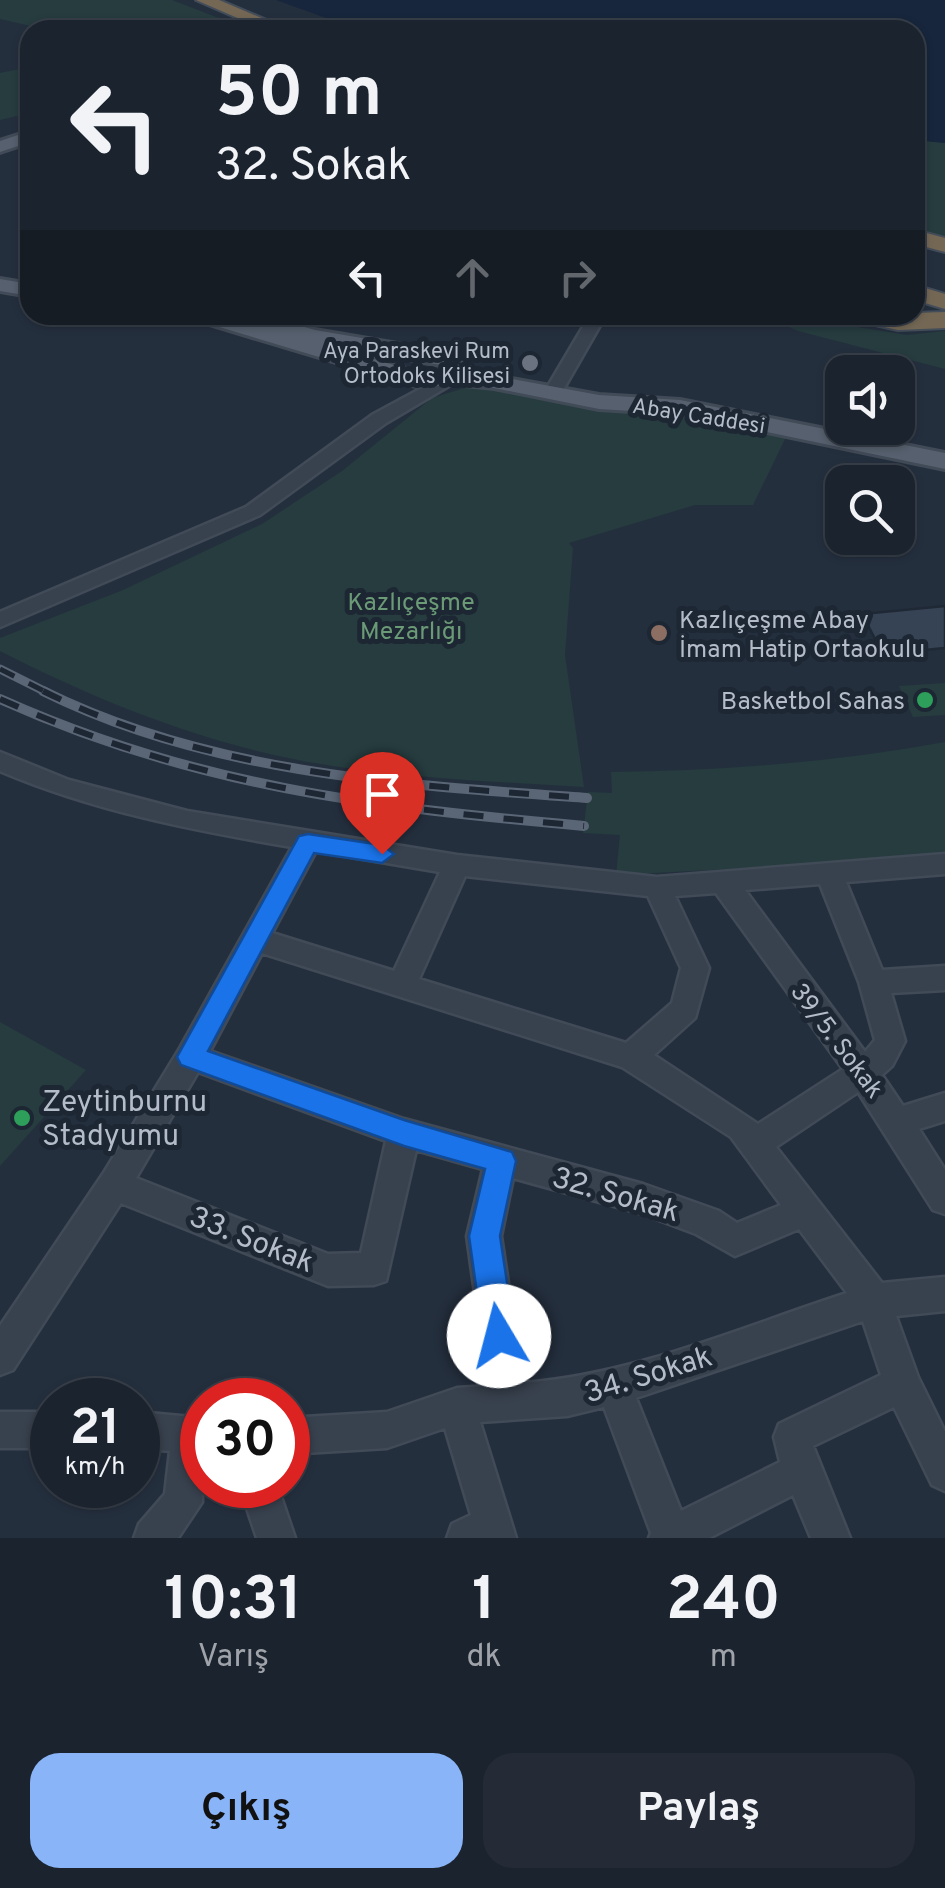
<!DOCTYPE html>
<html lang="tr">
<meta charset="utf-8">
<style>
:root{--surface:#1b232e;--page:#242b36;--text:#f1f3f6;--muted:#a0a4aa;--line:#39404a;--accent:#8ab4f8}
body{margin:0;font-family:Overpass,sans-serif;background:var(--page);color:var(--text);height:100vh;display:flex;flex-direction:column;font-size:38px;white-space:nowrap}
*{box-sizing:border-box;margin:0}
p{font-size:32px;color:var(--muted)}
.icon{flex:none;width:55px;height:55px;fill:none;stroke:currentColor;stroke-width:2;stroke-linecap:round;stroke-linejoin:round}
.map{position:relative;height:1538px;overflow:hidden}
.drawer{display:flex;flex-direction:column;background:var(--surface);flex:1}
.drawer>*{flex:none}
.top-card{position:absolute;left:20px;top:20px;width:905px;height:305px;border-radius:30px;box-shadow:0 2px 8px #0004,0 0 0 2px var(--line);background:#1b232e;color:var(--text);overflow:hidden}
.fabs{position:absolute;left:825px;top:355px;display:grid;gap:20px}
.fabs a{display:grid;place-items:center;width:90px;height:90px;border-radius:20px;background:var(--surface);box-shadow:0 2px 8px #0004,0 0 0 2px var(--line);font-size:50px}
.speed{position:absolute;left:30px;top:1378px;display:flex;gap:20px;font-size:50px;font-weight:700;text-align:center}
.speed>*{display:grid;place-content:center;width:130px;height:130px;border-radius:50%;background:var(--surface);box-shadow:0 2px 8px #0004,0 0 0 2px var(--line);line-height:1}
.speed small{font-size:25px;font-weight:400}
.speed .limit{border:15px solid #d22;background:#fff;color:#111}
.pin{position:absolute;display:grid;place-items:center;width:85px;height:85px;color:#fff;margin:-102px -42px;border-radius:50% 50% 50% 0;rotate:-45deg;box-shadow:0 0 10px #0007}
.pin .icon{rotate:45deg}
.me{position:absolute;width:110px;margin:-55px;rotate:352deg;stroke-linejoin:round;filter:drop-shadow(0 0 8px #0008)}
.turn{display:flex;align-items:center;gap:35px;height:210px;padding:0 30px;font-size:45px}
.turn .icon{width:130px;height:130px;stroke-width:2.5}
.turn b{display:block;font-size:70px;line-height:85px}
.lanes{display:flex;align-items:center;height:95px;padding:0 30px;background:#0003;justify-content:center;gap:50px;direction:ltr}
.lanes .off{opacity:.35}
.eta{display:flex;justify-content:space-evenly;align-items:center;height:170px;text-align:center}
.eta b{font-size:60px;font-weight:700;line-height:70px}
.cta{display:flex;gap:20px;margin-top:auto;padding:20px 30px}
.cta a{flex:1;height:115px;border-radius:30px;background:var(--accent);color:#111;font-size:40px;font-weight:700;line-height:115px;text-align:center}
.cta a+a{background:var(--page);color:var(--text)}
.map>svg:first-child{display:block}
.green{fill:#263c3f}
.water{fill:#17263c}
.building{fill:#364354;stroke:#1f2835;stroke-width:2.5}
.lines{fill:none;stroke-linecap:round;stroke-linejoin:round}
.minor-casing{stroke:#414a57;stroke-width:5}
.major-casing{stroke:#414a57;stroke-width:6}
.highway-casing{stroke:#434c59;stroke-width:4}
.minor{fill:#38414e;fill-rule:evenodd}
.major{fill:#56606e;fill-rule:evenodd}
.highway{fill:#746855;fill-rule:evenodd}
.rail-far1-casing{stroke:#5a6575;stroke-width:9}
.rail-casing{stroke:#5a6575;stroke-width:10}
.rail-far1{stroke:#1d2633;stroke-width:5;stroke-dasharray:16;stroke-linecap:butt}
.rail{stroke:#1d2633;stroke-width:6;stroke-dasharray:20;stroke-linecap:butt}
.route{fill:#1a73e8;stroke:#114b97;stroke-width:2.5}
.worship-dot{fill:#6b7280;stroke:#1d2633;stroke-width:4}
.education-dot{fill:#8d6e63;stroke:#1d2633;stroke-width:4}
.leisure-dot{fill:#2e9e5b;stroke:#1d2633;stroke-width:4}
.labels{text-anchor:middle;stroke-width:10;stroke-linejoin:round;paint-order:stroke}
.far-poi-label{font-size:22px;fill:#b4bcc9;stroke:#1d2633;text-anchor:end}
.far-street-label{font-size:22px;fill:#b4bcc9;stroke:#1d2633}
.park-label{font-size:25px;fill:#6b9a76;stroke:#1d2633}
.poi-label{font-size:25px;fill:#b4bcc9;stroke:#1d2633;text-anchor:start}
.street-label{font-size:25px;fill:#b4bcc9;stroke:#1d2633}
.near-poi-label{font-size:30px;fill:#b4bcc9;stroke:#1d2633;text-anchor:start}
.near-street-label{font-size:30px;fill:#b4bcc9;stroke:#1d2633}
</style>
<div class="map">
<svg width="945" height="1538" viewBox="0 0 945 1538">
<rect width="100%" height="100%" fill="#242f3e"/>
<g class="green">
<polygon points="0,0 172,0 250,30 165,26 150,30 48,30 0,19"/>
<polygon points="30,67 30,113 0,120 0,73"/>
<polygon points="915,140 945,143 945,241 915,232"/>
<polygon points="761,315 822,315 845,325 907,335 945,331 945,369 798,331"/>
<path d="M474 385 546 401 683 415 787 435 753 505H695L569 543 573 548 565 655 584 787C470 780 353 777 242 747 159 725 76 690 0 651V638L123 590 262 524 342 471 432 398Z"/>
<polygon points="945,683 945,715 913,717 899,686"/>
<path d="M945 742V858L616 875 620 835 583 833 588 792 612 793 611 772C722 771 835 762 945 742Z"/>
<polygon points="0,1022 86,1070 0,1166"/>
</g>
<polygon class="water" points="276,0 945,0 945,143 915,140 915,30 359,30"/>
<polygon class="building" points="945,606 945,648 883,654 862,614"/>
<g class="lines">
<g class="minor-casing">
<g id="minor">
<polygon points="590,315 606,315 563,390 551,390 548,386"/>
<polygon points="446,375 452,376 452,384 386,423 260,515 0,627 0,612 246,507 372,415"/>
<path d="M0 752 69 780 187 811 457 855 657 877 945 854V874L846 882 882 970 945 966V990L891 993 905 1041 892 1066 882 1075 903 1106 945 1093V1121L919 1129 945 1170V1214L933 1210 858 1092 776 1147 882 1283 945 1277V1311L896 1316 918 1377 945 1432V1491L932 1485 894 1407 813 1446 850 1538H811L793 1495 709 1538H649L651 1533 604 1407 567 1416 480 1422 516 1538H447L452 1524 471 1515 445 1428 387 1448 288 1454V1418L387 1412 457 1388 488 1386 467 1236 483 1169 416 1150 386 1281 374 1285 328 1286 121 1203 13 1370 0 1375V1326L103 1174 180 1048 292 847C192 830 94 811 0 771ZM316 851 440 872 394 971 272 933ZM465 876 648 896 681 968 672 1003 626 1043 419 979ZM820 884 859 982 875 1040 865 1052 745 890ZM716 893 843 1069 758 1124 654 1055 695 1018 709 968 675 896ZM262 953 622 1067 731 1137 781 1205 737 1223 719 1211 643 1184 404 1119 210 1051ZM198 1072 386 1141 361 1253 328 1254 136 1178ZM513 1178 643 1214 696 1234 735 1256 799 1229 847 1293C742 1327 634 1375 523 1383L501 1236ZM863 1321 881 1375 779 1424 774 1437 780 1462 681 1511 636 1398Z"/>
<rect x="0" y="1412" width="52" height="36"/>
<polygon points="138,1412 202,1418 202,1502 178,1538 134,1538 139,1524 165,1494 170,1451 138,1448"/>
<polygon points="239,1485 277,1485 295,1538 257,1538"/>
</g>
</g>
<g class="major-casing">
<g id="major">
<polygon points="30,131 30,142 0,152 0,141"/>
<polygon points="0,279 30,284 30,296 0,291"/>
<path d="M193 315H263L315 330 456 354 468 371 599 395 680 400 945 453V469L680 414 599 409 494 388 455 384 422 388 196 320ZM328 345 441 365 445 369 440 373 423 374Z"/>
</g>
</g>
<g class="highway-casing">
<g id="highway">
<polygon points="196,0 219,0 290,30 265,30"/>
<polygon points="915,230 945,238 945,252 915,244"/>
<polygon points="915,285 945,294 945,309 915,300"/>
<polygon points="945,312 945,328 898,330 853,320 849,315"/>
</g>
</g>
<use href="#minor" class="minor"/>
<use href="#major" class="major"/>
<use href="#highway" class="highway"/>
<g class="rail-far1-casing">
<polyline id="rail-far1" points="0,669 48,693"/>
</g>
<g class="rail-casing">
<g id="rail">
<path d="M43 691C210 774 404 785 587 798"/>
<path d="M0 699C196 787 373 807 584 826"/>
</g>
</g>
<use href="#rail-far1" class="rail-far1"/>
<use href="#rail" class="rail"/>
</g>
<polygon class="route" points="308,834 382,845 394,854 382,863 314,853 208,1051 404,1120 512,1152 516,1161 500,1236 515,1336 510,1347 499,1351 487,1347 483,1336 469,1236 485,1169 404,1146 181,1065 177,1057 299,836"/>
<circle class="worship-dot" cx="530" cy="363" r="10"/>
<circle class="education-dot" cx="659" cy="633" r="10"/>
<g class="leisure-dot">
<circle cx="925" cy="700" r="10"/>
<circle cx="22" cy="1118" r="10"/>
</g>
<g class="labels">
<g class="far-poi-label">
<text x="510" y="358">Aya Paraskevi Rum<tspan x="510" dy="25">Ortodoks Kilisesi</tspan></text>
</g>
<g class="far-street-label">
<text transform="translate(699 415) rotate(9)" y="8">Abay Caddesi</text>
</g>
<g class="park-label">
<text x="411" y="610">Kazlıçeşme<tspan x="411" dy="29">Mezarlığı</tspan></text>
</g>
<g class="poi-label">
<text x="679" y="628">Kazlıçeşme Abay<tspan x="679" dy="29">İmam Hatip Ortaokulu</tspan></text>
<text x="905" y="709" text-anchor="end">Basketbol Sahas</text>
</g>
<g class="street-label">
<text transform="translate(838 1040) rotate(53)" y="9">39/5. Sokak</text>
</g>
<g class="near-poi-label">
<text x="42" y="1111">Zeytinburnu<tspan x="42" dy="34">Stadyumu</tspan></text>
</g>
<g class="near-street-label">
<text transform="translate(616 1194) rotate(16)" y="10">32. Sokak</text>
<text transform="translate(252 1239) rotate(22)" y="10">33. Sokak</text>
<text transform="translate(648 1374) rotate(-17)" y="10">34. Sokak</text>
</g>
</g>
</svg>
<div class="fabs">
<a><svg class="icon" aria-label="sound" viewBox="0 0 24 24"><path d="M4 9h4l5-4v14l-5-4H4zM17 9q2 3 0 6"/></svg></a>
<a><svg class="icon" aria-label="search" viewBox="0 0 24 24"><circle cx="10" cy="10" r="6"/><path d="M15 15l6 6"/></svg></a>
</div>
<div class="speed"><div>21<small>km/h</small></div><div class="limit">30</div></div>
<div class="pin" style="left:382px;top:854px;background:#d93025"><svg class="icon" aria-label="arrive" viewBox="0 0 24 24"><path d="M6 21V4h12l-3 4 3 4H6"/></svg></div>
<svg class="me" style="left:499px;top:1336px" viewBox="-20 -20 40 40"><circle r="19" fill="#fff"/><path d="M0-13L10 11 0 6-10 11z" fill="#1a73e8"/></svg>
<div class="top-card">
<div class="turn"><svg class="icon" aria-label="left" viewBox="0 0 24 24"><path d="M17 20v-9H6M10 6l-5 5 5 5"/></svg><div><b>50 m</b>32. Sokak</div></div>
<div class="lanes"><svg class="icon" aria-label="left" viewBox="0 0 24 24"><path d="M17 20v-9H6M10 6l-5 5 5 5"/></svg><svg class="icon off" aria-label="ahead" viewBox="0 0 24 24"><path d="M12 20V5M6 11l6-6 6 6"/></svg><svg class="icon off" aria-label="right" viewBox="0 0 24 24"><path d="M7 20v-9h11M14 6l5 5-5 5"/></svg></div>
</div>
</div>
<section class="drawer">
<div class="eta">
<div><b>10:31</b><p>Varış</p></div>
<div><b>1</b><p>dk</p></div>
<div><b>240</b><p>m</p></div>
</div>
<div class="cta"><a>Çıkış</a><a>Paylaş</a></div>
</section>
